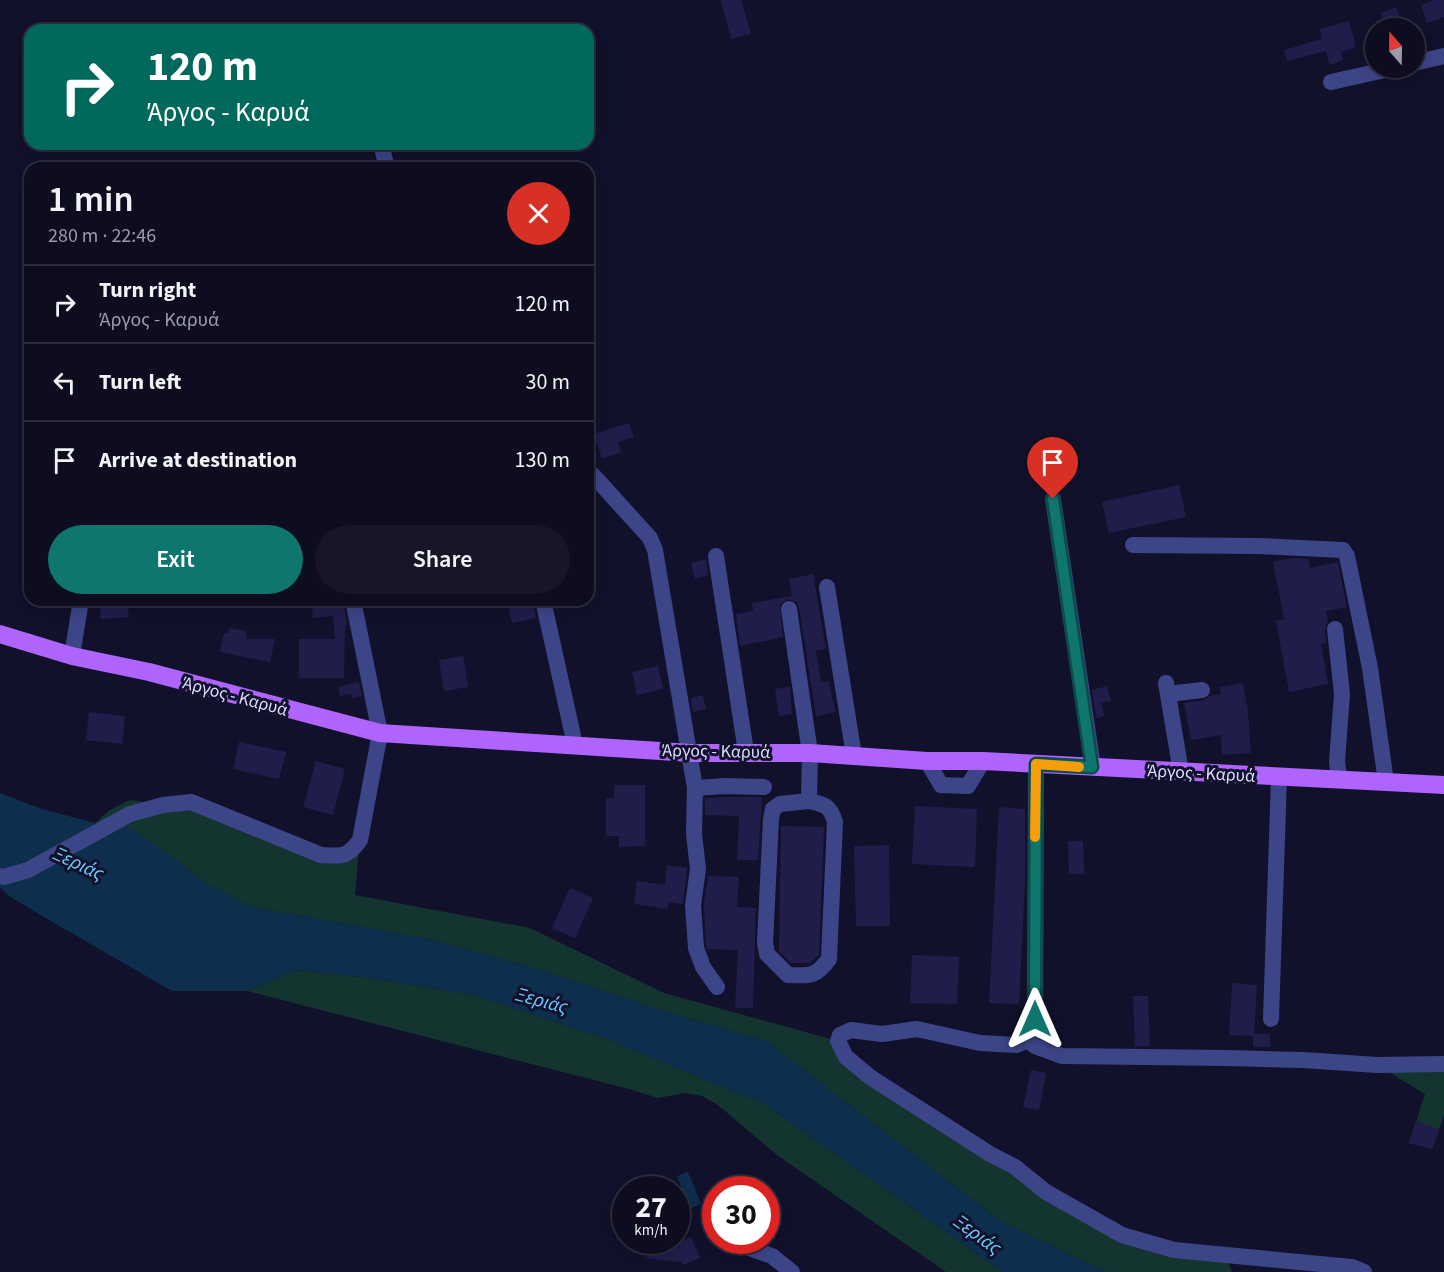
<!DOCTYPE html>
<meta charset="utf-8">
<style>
:root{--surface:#0e0d20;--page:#171629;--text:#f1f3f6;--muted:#9b9ca5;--line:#2e2d3e;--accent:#0f766e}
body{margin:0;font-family:"Source Sans 3",sans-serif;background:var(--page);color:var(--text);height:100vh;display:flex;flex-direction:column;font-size:22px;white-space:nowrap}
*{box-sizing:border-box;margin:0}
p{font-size:20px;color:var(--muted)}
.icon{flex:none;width:33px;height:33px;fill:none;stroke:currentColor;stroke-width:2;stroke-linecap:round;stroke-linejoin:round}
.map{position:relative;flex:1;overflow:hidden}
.drawer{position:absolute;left:24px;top:162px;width:570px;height:444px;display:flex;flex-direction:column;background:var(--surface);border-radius:18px;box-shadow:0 3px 15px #0003,0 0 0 2px var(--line)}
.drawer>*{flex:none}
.guide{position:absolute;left:24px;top:24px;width:570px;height:126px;border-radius:18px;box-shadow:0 3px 15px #0003,0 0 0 2px var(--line);background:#00695c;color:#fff;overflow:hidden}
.needle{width:39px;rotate:340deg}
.buttons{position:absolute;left:1365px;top:18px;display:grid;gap:12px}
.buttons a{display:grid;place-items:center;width:60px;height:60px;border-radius:50%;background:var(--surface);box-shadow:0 3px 15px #0003,0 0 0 2px var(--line);font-size:30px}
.speed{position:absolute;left:612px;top:1176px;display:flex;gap:12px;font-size:30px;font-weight:700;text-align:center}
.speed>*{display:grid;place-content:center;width:78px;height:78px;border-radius:50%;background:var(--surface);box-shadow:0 3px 15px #0003,0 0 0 2px var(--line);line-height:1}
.speed small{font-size:15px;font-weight:400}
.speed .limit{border:9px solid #d22;background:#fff;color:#111}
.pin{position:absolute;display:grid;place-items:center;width:51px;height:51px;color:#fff;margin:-62px -26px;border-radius:50% 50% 50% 0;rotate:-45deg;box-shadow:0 0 6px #0007}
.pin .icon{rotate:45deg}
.me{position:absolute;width:66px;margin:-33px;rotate:0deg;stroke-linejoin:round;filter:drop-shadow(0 0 4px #0008)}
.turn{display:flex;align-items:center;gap:21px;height:126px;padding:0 24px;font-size:27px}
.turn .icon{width:78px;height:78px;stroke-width:2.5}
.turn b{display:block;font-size:42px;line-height:51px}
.round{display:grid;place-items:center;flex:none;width:63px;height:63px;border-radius:32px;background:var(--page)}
.summary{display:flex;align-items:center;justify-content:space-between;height:102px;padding:0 24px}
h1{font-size:36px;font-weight:600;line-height:45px}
.primary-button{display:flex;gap:12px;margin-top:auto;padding:12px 24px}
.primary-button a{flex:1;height:69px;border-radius:36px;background:var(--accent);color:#fff;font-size:24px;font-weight:600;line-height:69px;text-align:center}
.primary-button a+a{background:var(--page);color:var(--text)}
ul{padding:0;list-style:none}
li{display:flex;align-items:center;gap:18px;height:78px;padding:0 24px;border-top:2px solid var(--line)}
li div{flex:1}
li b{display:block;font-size:22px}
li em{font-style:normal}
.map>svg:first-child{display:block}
.green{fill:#14352f}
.water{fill:#0e2e4d}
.building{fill:#201d4b}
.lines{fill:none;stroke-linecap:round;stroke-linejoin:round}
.minor{stroke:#3d4589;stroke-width:16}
.major{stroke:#ae64fd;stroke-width:18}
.route-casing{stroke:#0a4d48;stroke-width:15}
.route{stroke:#0f766e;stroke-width:10}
.slow{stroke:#f59e0b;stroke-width:10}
.labels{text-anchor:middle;stroke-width:6;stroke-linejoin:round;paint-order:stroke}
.street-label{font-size:18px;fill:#dbdcff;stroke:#12112b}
.water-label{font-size:20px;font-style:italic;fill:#6acefd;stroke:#12112b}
</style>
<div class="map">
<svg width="1444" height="1272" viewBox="0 0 1444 1272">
<rect width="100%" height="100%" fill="#12112b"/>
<g class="green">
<polygon points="130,800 163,805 191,802 321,855 360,840 355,895 530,928 664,993 838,1041 846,1057 1122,1235 1225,1255 1232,1272 1106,1272 1003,1223 766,1041 653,1008 544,971 429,939 251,907 203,882 178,861 95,823 110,810"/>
<polygon points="295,970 370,978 475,995 607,1039 763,1103 1003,1272 946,1272 777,1155 718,1105 702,1096 685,1093 658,1098 629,1089 247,991"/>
<polygon points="1444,1064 1444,1116 1432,1149 1409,1143 1425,1094 1377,1065"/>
</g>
<g class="water">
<polygon points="0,793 42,809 95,823 130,828 178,861 203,882 251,907 429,939 544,971 653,1008 766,1041 1003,1223 1106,1272 1003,1272 763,1103 607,1039 475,995 370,978 295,970 247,991 172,991 49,920 9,896 0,887"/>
<polygon points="688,1172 701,1204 689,1209 677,1176"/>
</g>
<g class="building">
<polygon points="721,0 741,0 751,34 731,39"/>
<polygon points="1434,0 1444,0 1444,17 1427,23 1421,5"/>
<polygon points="1396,7 1404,28 1387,28 1381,13"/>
<polygon points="1349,21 1356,47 1341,52 1343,60 1330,65 1326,51 1287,61 1284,50 1322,39 1320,29"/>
<polygon points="629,423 634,437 618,442 621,452 602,459 594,434"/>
<polygon points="1179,485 1186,517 1109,533 1102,502"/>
<polygon points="1293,558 1308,559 1310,568 1338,562 1347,607 1326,611 1328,621 1325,630 1326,643 1321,644 1328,684 1289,692 1276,621 1284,619 1273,562"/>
<polygon points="706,559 708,575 695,579 691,563"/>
<polygon points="813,574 826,649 816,651 821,682 829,681 835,712 816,716 799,607 797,602 787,599 780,605 783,637 740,646 736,614 753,611 752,603 792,596 789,579"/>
<polygon points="99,600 127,600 129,617 101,619"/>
<polygon points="311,600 343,600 347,625 345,625 344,678 299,678 299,639 335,639 333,616 313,618"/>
<polygon points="507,600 533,600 536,618 512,623"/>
<polygon points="554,600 572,600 572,605 556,609"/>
<polygon points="229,628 246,631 246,639 275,639 270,662 220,652 224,633 228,634"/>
<polygon points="463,656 468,687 444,691 439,660"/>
<polygon points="658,666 663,689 637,695 632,672"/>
<polygon points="359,682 362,696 352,698 351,694 340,696 338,687"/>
<polygon points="1243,683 1248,712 1251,753 1222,755 1221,735 1191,740 1184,703 1204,700 1210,696 1221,694 1220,687"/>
<polygon points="1107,686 1111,701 1101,703 1104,716 1096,718 1092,690"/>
<polygon points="790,687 792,714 779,716 775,689"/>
<polygon points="703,695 706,709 693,712 691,698"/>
<polygon points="89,712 125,716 122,744 86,740"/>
<polygon points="239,742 286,752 279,779 233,769"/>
<polygon points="316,761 345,769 333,815 303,807"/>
<polygon points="614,785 645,785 645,846 619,847 619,836 606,836 606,798 614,798"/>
<polygon points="725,797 762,797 758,860 737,860 739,816 705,815 705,798"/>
<polygon points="915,806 977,809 975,867 912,864"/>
<polygon points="999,807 1025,809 1025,880 1019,1004 989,1003"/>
<polygon points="781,826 824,827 819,955 810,963 791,963 779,951"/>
<polygon points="1068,841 1083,841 1084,874 1069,874"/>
<polygon points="889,845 890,926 856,926 854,846"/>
<polygon points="667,865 687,868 683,904 669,902 668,909 634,904 637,881 665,885"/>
<polygon points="708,876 739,877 737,907 756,908 753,1008 735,1008 738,950 707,949 706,946 704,905"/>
<polygon points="570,888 593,898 575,938 552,928"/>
<polygon points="912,955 959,957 957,1004 910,1003"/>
<polygon points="1232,983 1257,985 1254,1034 1270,1034 1270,1047 1253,1047 1253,1036 1229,1035"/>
<polygon points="1133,996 1148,996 1150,1046 1135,1046"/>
<polygon points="1031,1070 1046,1073 1039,1110 1023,1107"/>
<polygon points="1416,1121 1439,1129 1432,1149 1409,1143"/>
<polygon points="691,1237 700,1258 683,1265 681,1262 643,1258 655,1253 656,1240 668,1240 668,1247"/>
</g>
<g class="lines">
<g class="minor">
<polyline points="1414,63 1444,56"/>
<polyline points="1331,82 1394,68"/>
<polyline points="381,144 387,168"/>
<polyline points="588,475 593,475 650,538 655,550 695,788 694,834 698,869 693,905 696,948 703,967 717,987"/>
<polyline points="1053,499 1093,767"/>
<polyline points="1133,545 1259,546 1343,550 1347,556 1370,668 1386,782"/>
<polyline points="716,556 746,752"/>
<polyline points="827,587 854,756"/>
<polyline points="543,600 575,745"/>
<polyline points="789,609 810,753 809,801"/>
<polyline points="1335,629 1342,694 1337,761 1339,779"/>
<polyline points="72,656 81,600"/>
<polyline points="1166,683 1181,772"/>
<polyline points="1168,694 1202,690"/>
<polyline points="927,761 941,785 968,786 983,761"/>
<polyline points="1036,764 1035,1031 1028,1040 1016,1045 980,1043 917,1029 882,1034 851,1030 840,1035 838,1041 846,1057 870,1077 990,1154 1015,1167 1046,1192 1122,1235 1174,1250 1352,1267 1364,1272"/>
<polyline points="695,788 725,786 764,787"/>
<path d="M809 801C825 805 830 805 835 822L829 959C816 977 810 976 788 975L767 954 765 943 771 819 773 809 780 804Z"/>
<path d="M0 876 4 877 28 870 130 814 163 805 191 802 321 855C342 856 347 858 360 840L380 733 353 600"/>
<polyline points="1271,1019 1279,777"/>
<polyline points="1028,1040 1035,1046 1062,1056 1227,1058 1303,1060 1377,1065 1444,1064"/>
<polyline points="727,1240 772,1256 792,1272"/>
</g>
<polyline class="major" points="0,634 72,656 149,672 380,733 691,753 810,753 927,761 983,761 1444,785"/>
</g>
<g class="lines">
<g class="route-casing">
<polyline id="route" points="1035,1019 1036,764 1092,767 1053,499"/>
</g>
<use href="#route" class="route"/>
<polyline class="slow" points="1035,837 1036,764 1079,767"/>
</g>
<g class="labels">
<g class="street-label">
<text transform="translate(235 696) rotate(15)" y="6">Άργος - Καρυά</text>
<text transform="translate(716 751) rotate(1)" y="6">Άργος - Καρυά</text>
<text transform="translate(1201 773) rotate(3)" y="6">Άργος - Καρυά</text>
</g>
<g class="water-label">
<text transform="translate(79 863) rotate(25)" y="7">Ξεριάς</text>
<text transform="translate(542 1000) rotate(15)" y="7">Ξεριάς</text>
<text transform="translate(978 1234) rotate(36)" y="7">Ξεριάς</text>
</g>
</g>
</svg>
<div class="buttons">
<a><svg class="needle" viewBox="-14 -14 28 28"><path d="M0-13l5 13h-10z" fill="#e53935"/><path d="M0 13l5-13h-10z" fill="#9b9ca5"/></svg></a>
</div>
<div class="speed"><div>27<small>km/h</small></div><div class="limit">30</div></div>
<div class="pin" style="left:1053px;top:499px;background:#d93025"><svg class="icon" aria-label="arrive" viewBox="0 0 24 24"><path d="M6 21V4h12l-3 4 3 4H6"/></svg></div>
<svg class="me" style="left:1035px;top:1019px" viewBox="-20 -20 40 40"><path d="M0-17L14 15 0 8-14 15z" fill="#0f766e" stroke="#fff" stroke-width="4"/></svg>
<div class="guide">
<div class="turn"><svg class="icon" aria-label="right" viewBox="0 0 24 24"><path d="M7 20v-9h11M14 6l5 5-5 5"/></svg><div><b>120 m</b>Άργος - Καρυά</div></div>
</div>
<section class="drawer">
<div class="summary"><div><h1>1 min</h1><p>280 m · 22:46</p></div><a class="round" style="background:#d93025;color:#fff"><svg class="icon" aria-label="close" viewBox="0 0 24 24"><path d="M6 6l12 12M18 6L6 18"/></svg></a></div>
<ul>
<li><svg class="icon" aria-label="right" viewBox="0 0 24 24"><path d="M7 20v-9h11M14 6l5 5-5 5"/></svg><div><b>Turn right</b><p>Άργος - Καρυά</p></div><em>120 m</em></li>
<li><svg class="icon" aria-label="left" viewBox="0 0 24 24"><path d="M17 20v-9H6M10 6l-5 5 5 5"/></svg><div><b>Turn left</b></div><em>30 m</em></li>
<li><svg class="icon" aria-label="arrive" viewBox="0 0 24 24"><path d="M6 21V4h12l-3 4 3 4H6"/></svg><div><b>Arrive at destination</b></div><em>130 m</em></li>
</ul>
<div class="primary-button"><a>Exit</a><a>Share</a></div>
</section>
</div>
